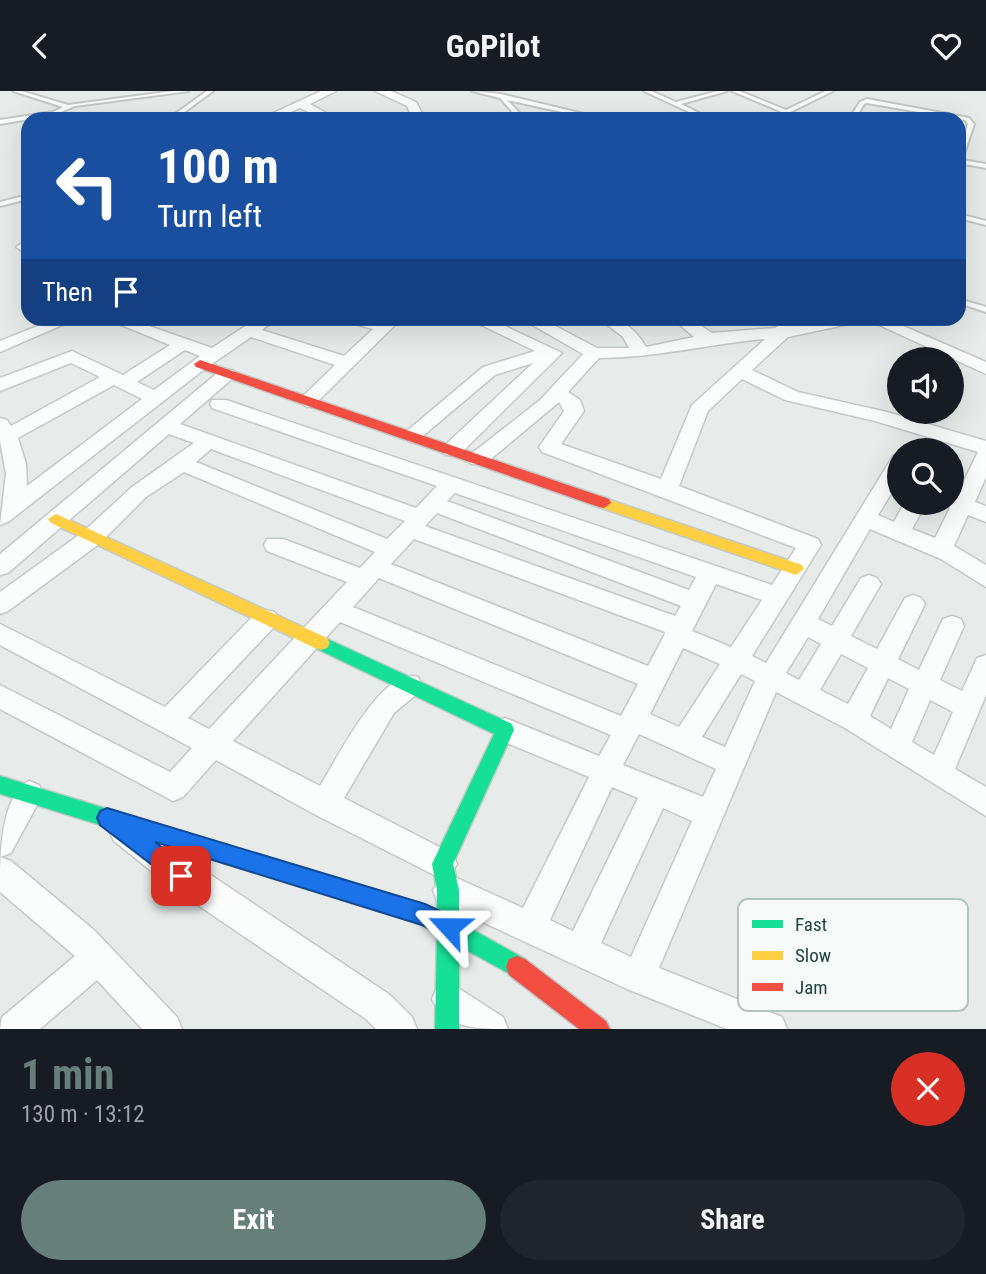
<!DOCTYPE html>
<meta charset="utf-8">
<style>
:root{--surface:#171b24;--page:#20242c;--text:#f1f3f6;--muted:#9ea1a6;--accent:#667f7b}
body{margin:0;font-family:"Roboto Condensed",sans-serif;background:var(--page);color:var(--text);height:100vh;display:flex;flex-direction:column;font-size:26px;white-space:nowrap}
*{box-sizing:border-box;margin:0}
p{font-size:23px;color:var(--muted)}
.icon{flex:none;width:38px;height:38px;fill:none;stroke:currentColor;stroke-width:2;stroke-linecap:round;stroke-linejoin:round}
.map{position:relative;height:938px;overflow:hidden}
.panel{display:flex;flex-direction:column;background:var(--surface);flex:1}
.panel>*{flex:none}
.guide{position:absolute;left:21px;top:21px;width:945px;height:214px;border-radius:21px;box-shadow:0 7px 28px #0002;background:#1a4fa0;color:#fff;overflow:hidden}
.controls{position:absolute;left:887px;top:256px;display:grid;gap:14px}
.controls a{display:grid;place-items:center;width:77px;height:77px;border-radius:50%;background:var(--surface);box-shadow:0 7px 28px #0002;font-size:35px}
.pin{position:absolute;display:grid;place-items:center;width:60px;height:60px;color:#fff;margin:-30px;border-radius:14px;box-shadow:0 4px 10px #0006}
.me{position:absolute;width:77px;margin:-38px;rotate:294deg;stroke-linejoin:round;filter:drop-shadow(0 0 5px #0008)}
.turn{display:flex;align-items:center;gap:24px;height:147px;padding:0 21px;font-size:32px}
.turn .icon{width:91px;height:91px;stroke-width:2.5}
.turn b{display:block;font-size:49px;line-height:60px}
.then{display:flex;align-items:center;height:66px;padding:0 21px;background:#0003;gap:14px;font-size:26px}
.round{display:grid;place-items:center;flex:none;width:74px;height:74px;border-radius:37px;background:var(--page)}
.overview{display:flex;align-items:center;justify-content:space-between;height:119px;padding:0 21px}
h1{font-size:42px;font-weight:700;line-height:52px;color:var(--accent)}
.cta{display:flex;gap:14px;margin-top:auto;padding:14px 21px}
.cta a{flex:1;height:80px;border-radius:42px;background:var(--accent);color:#fff;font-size:28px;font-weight:700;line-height:80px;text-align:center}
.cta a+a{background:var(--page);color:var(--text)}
header{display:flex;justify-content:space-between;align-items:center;height:91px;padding:0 21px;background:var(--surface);font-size:32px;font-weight:700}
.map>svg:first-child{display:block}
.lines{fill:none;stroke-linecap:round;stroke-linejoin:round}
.lane-casing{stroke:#c4c9c8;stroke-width:4}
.street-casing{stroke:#c4c9c8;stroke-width:3}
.fast-casing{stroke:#c2cac9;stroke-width:3}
.slow-casing{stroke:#c2cac9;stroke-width:3}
.jam-casing{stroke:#c2cac9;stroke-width:3}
.lane{fill:#fbfcfc;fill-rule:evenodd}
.street{fill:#fbfcfc;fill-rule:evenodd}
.fast{fill:#16e098;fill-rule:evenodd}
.slow{fill:#ffcf43;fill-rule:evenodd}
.jam{fill:#f24e42;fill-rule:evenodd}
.route{fill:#1a73e8;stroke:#114b97;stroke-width:2}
.key{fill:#f6fbf9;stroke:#b6c4c1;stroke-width:2}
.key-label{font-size:19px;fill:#21443f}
</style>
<header><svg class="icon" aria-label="back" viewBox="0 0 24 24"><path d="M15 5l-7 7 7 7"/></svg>GoPilot<svg class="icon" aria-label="heart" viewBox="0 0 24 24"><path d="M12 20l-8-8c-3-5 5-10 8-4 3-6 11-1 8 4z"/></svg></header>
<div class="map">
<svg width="986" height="938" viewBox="0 0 986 938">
<rect width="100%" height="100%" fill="#e7eceb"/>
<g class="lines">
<g class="lane-casing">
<g id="lane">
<polygon points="13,0 21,0 68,14 174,0 189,0 75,15 54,24 0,33 0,29 53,21 63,16"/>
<polygon points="207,0 213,0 175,28 168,28"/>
<polygon points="472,0 501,3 605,28 595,28 507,9 525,28 519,28 500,7"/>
<polygon points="644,0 651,0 676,11 718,0 727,0 681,13 711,28 704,28"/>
<polygon points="732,0 739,0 786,19 826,0 833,0 776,28 769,28 782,21"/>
<polygon points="867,8 969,27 974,33 962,69 986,73 986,77 959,72 959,60 968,33 965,29 867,12 864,13 855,28 849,28 860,11"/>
<polygon points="28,104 28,108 0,115 0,111"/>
<polygon points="959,123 986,130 986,134 959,127"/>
<polygon points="959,208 986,216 986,221 959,212"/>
</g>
</g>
<g class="street-casing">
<g id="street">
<polygon points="321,0 336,0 310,13 337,28 322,28 300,17 276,28 260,28"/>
<polygon points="375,0 391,0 416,11 425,28 413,28 407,15"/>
<polygon points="24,151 28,152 28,164 16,156"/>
<polygon points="55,228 76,228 0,261 0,250"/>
<path d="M107 228H129L212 257 256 228H275L262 239 344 265 373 238 351 232 349 228H401L314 314 307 316 298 310 335 274 251 246 206 277 8 431 0 434 6 383 0 350V327L7 329 11 335 100 286 71 272 0 300V287L72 260 123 284 170 254ZM185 259 200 265 154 299 137 291ZM114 294 142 308 27 395 26 373 18 347Z"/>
<polygon points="469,228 490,228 562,262 459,364 445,364 442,359 445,354 533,272 495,284 418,349 411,351 401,345 483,276 535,260"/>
<path d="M522 228H542L597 257H629L623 246 600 228C623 228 634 236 646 256L694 246 673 228H691L712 242 775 237 783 232C806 237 831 228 856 228L854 232 788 246 752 279 798 301 887 321 986 350V386L975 411 986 415V431L968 424 954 455 986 474V496L941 468 870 438 818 528 832 535 861 487 869 484 877 487 881 493 851 545 877 558 905 507 913 504 921 507 925 513 898 568 919 579 943 528 952 525 961 528 964 535 940 589 962 600 977 567 986 564V604L955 678 986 696V725L845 637 776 601 659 877 782 926 787 938H727L627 898 437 810 433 799 440 787 314 723 216 669 183 706 173 710 0 618V594L170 681 192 657 0 554V533L165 616 257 521 266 519 275 521 278 528 275 535 188 627 209 638 347 491 267 460 264 454 267 448H283L360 477 375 461 184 381 146 406 99 453 8 520 0 523V501L83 441 132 396 194 352 169 343 8 482 0 484V463L221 279H233L236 283 233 287 180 333 416 417 437 395 212 317 210 313 212 309H226L772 494 796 457 542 361 539 356 564 320 559 311 485 373H471L468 368 471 363 540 309 583 263ZM765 248 692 314 661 388 561 353 584 320 580 309 568 301 599 267C655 267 709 253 765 248ZM742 288 785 309 875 330 978 361 957 404 952 403V411H942L950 417 935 447 912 438 927 411H905L894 431 878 424 900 388V364L893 365 766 572 752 565 821 454 818 448 679 395 708 320ZM211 358 405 430 387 448 196 371ZM455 402 696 486 689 499 447 410ZM437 422 681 515 675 525 425 435ZM414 448 665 541 664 545 648 575 391 473ZM379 487 638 593 621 625 353 516ZM716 493 762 509 731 556 692 540ZM340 531 611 644 599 665 505 627 495 631 492 639 495 647 589 686 523 817 450 784 457 773 453 763 344 707 394 622 418 602 422 594 418 586C383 574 337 668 320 695L233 650ZM808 546 821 553 799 589 786 582ZM683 557 720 573 679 636 650 623ZM841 563 868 577 848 613 820 599ZM741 583 755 590 725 656 702 646ZM888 587 909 598 891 638 870 625ZM930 609 953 621 934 664 912 651ZM639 643 716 678 703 706 623 674ZM612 696 638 707 573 840 550 829ZM663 717 692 730 631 866 601 852Z"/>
<polygon points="866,228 887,228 986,271 986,283"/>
<path d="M29 690 39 694 43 703 11 762 0 766 11 770 94 839 177 926 182 938H142L97 889 40 938H0L2 926 75 865 0 801C0 767 0 705 29 690Z"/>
<polygon points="124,726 390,904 412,926 417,938 376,938 366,928 171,796 114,750 109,740 114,730"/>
<path d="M449 891 503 926 508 938C477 938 447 938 432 908L437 896Z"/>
</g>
</g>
<g class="fast-casing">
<polygon id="fast" points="321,545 512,633 514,639 453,773 459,799 459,831 525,868 528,876 525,884 517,887 459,855 459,938 435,938 437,843 420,833 0,703 0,685 437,819 437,799 432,773 494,643 315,557 312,552 315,547"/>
</g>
<g class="slow-casing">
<g id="slow">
<polygon points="604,407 802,474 804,478 796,484 599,416 597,412"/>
<polygon points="56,423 327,547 330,552 327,557 321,559 315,557 51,432 48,428"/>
</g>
</g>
<g class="jam-casing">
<g id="jam">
<polygon points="200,269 609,408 611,412 604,417 599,416 196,276 194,273"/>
<polygon points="517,865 525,868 606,930 610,938 579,938 509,884 506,876 509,868"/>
</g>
</g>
<use href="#lane" class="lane"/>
<use href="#street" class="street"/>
<use href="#fast" class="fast"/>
<use href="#slow" class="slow"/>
<use href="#jam" class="jam"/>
</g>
<polygon class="route" points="107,717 425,813 457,828 460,836 457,844 449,847 422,834 155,751 189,778 192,785 189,792 181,796 100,734 97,727 100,720"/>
<rect x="738" y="808" width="230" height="112" rx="10" class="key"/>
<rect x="752" y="829" width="31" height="8" fill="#16e098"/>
<rect x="752" y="860" width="31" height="9" fill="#ffcf43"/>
<rect x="752" y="892" width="31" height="8" fill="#f24e42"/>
<g class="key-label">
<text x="795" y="840">Fast</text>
<text x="795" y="871">Slow</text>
<text x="795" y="903">Jam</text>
</g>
</svg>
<div class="controls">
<a><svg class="icon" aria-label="sound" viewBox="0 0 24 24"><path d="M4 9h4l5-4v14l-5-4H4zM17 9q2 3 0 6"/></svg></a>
<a><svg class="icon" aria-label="search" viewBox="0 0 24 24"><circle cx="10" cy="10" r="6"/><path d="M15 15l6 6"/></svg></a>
</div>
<div class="pin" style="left:181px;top:785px;background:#d93025"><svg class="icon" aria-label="arrive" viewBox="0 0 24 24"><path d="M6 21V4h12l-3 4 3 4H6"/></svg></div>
<svg class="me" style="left:449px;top:836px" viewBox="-20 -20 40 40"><path d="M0-17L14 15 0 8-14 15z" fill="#1a73e8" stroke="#fff" stroke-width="4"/></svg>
<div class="guide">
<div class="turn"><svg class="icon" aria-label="left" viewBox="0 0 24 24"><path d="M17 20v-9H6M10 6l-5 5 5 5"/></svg><div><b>100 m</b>Turn left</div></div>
<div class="then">Then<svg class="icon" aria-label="arrive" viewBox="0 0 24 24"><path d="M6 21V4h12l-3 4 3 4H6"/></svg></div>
</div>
</div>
<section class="panel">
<div class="overview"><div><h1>1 min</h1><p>130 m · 13:12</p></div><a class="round" style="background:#d93025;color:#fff"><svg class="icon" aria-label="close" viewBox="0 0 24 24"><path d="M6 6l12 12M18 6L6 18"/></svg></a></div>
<div class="cta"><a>Exit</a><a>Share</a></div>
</section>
